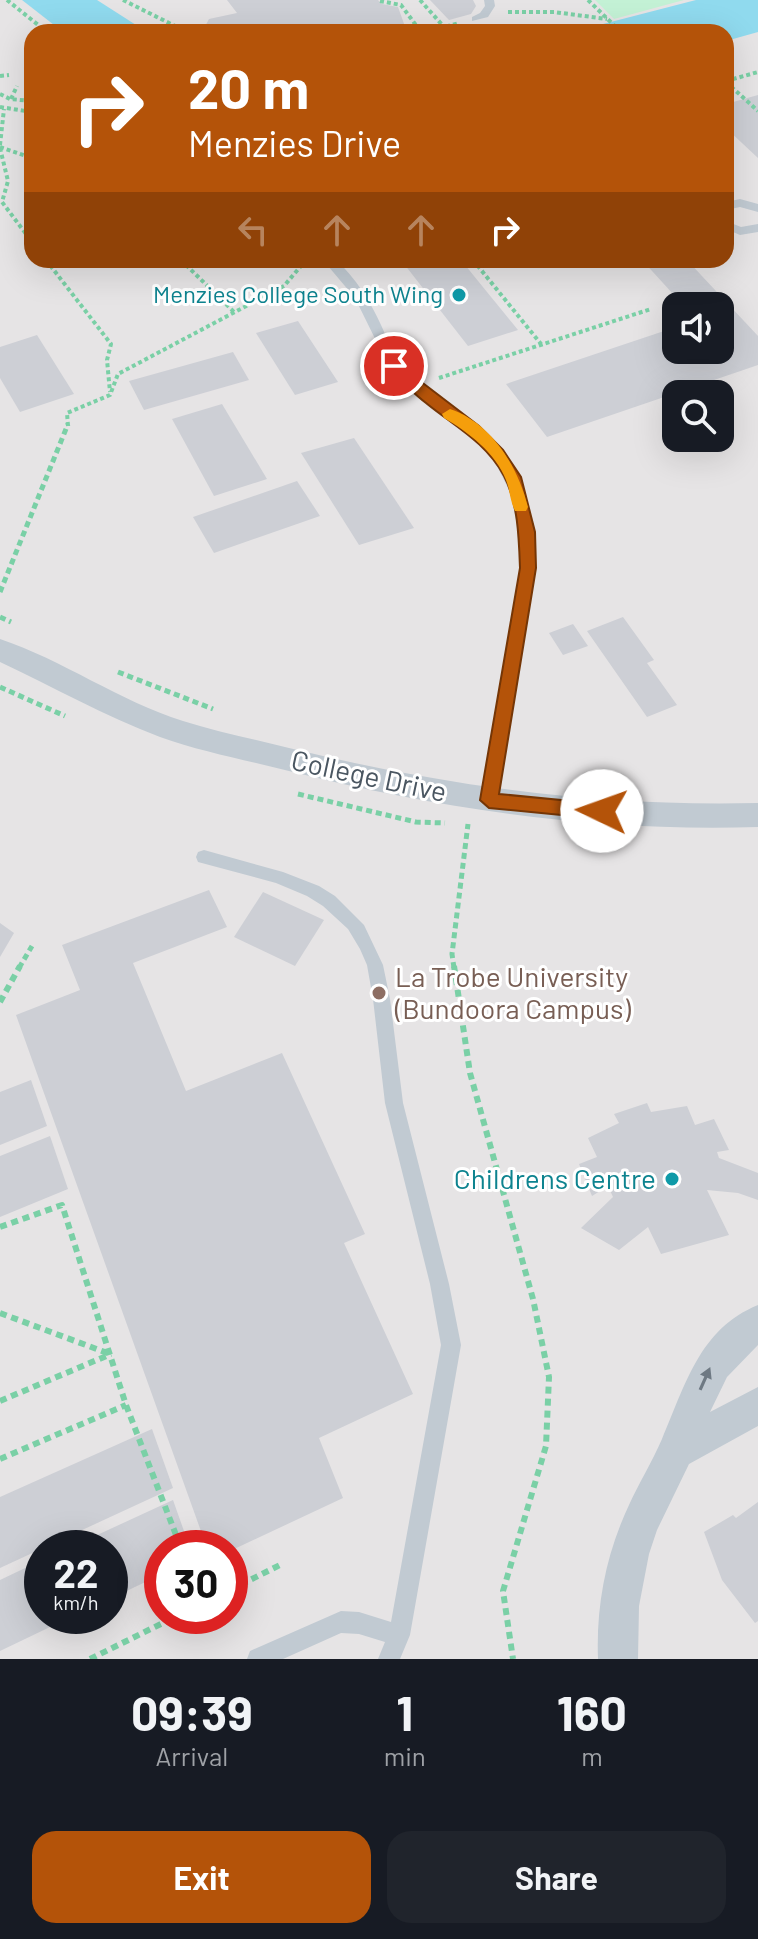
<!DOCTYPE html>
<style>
:root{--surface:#171b24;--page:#20242c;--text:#f1f3f6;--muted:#9ea1a6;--accent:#b45309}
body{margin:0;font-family:Barlow,sans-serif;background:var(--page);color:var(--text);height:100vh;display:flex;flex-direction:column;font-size:30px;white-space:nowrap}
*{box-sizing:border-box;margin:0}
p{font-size:26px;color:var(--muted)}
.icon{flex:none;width:44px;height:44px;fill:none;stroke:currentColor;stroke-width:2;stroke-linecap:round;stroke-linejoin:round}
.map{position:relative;height:1659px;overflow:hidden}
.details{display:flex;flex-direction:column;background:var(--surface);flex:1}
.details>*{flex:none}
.hud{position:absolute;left:24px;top:24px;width:710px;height:244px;border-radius:24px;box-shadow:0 8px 32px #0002;background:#b45309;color:#fff;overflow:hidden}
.fabs{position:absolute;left:662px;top:292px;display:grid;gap:16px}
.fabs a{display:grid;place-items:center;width:72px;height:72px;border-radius:16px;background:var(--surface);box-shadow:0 8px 32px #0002;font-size:40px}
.speed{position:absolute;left:24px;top:1530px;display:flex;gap:16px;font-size:40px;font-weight:700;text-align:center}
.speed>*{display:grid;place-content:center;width:104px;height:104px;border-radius:50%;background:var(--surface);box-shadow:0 8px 32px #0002;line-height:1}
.speed small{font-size:20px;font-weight:400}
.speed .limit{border:12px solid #d22;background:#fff;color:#111}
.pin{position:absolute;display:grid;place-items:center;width:68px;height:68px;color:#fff;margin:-34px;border:4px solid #fff;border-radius:50%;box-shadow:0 2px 8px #0007}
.me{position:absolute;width:88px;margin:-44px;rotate:273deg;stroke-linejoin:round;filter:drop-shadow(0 0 6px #0008)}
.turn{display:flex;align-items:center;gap:28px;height:168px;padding:0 32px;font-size:36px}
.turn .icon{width:104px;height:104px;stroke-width:2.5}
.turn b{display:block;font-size:56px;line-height:68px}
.lanes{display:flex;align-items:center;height:76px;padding:0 32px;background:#0003;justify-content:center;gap:40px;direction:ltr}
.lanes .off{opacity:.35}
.eta{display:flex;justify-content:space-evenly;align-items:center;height:136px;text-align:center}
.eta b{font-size:48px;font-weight:700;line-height:56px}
.cta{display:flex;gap:16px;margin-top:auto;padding:16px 32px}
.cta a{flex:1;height:92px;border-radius:24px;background:var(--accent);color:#fff;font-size:32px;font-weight:700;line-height:92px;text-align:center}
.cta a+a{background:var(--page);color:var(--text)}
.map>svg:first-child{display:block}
.education{fill:#e6e4e5;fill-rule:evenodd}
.green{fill:#c3f1d5}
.water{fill:#90daee}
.building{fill:#cdcfd5}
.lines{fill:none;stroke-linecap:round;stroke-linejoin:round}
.path-far2{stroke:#7ad0a6;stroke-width:4;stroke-dasharray:4 3;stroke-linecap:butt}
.path-far1{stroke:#7ad0a6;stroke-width:5;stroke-dasharray:6 4;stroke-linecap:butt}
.path{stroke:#7ad0a6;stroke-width:6;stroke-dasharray:7 5;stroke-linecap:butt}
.lane{fill:#c1cad2;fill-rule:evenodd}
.street{fill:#c1cad2;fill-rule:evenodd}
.oneway{fill:#6e7983}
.route{fill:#b45309;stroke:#753606;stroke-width:2}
.slow{fill:#f59e0b}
.culture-dot{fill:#0f9aa8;stroke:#fff;stroke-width:3}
.education-dot{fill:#8d6e63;stroke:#fff;stroke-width:3}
.labels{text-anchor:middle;stroke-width:6;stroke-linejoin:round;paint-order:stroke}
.far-culture-label{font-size:24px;fill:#0d838f;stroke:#fff;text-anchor:end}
.street-label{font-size:28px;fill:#4a5661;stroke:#fff}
.education-label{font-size:28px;fill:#785e54;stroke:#fff;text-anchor:start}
.culture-label{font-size:28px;fill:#0d838f;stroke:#fff;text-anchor:end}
</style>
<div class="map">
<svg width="758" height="1659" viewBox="0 0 758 1659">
<rect width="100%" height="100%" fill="#f5f3f3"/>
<path class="education" d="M0 0H758V1659H0ZM32 32H726V260H32ZM676 306H720V350H676ZM676 394H720V438H676ZM42 1548H110V1616H42ZM162 1548H230V1616H162Z"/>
<polygon class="green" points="595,0 684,0 614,19"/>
<g class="water">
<polygon points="22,0 97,0 147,32 63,32"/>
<polygon points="696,0 758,0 758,32 726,41 726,32 572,32"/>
</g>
<g class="building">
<polygon points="227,0 378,0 382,4 398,7 407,32 202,32 209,19 237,13"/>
<polygon points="430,0 473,0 476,6 471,14 449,20"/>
<polygon points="758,95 758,158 726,128 726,104"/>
<polygon points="401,260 461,260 518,330 468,346"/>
<polygon points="642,260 687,260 758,336 758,365 547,437 506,384 676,327 676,350 720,350 720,306 684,306"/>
<polygon points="298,321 338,382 295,395 256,333"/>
<polygon points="37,335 74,394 20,412 0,378 0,347"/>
<polygon points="233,352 249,380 144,410 129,381"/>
<polygon points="222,404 267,479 214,496 172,419"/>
<polygon points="354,438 414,528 359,545 301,453"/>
<polygon points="297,481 320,516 214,553 193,517"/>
<polygon points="623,617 654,660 647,663 677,705 647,717 587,631"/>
<polygon points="573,624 588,646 563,655 549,633"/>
<polygon points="209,890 227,927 133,963 186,1091 282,1053 365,1234 344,1243 413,1394 319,1438 343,1498 230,1551 230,1548 207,1548 16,1015 80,990 62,945"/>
<polygon points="263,892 324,920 295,966 234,937"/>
<polygon points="0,923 14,933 0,957"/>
<polygon points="31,1080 47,1126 0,1145 0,1092"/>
<polygon points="647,1103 651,1112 687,1106 695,1125 714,1119 729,1150 717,1152 719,1158 758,1173 758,1200 738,1193 707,1190 729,1235 661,1254 648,1227 619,1250 581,1228 613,1197 608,1186 592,1196 579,1164 597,1157 588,1138 619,1123 614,1114"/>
<polygon points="50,1136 68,1189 0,1217 0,1156"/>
<polygon points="152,1429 173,1488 0,1568 0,1497"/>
<polygon points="173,1500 190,1548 162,1548 162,1574 110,1599 110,1548 69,1548"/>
<polygon points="758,1502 758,1621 755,1623 722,1580 704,1532 733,1515 736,1518"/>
<polygon points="42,1560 42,1616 73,1616 0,1651 0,1580"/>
</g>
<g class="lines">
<g class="path-far2">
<polyline points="7,0 47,32"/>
<polyline points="123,0 187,32"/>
<polyline points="420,0 444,27"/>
<polyline points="588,0 621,32"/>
<polyline points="380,1 401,5 421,32"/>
<polyline points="508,12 554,12 607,19"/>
<polyline points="188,32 205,26"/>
<polyline points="426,32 459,23"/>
<polyline points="0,76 9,75"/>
<polyline points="726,81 758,72"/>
<polyline points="726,82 758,111"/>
<polyline points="0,94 10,99 32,101"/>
<polyline points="11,99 17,86"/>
<polyline points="0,107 32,112"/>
<polyline points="0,145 4,109"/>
<polyline points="0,147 32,158"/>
<polyline points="0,148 8,181 2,202 32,242"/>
<polyline points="46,260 111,344 107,360 110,392"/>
<polyline points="181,260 234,312"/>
<polyline points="473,260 541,344"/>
<polyline points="439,378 651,309"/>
<polyline points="68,426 67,413 110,395 118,374 284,286 306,260"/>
</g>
<g class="path-far1">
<polyline points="0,592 68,424"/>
<polyline points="0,617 11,622"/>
<polyline points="118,672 213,709"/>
<polyline points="0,687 65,716"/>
<polyline points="298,794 416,822 445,823"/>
<polyline points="19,968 32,946"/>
<polyline points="454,968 452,954 468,824"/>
</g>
<g class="path">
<polyline points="454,966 470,1073 533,1299 549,1377 546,1446 503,1591 513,1659"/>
<polyline points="0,1002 20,966"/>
<polyline points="0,1227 62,1205 126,1405 181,1548"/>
<polyline points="0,1313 110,1354"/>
<polyline points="0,1401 111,1354"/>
<polyline points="0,1459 126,1405"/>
<polyline points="230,1590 282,1564"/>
<polyline points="90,1659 177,1616"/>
</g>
<g class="lane">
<polygon points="484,0 494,0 495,6 488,17 472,21 472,17 480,13 485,6"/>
<polygon points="740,199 758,204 758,212 740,207 726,210 726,202"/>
<polygon points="726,221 741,227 758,224 758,232 740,235 726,229"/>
<path d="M323 260H336C356 278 370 301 381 325 388 340 392 355 403 368 430 396 467 412 493 441 553 507 532 590 519 668 511 712 504 756 497 800L495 805H483L481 800 521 568 518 529 510 492 495 462 484 447 460 425 410 389 389 367 355 298Z"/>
<polygon points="204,850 283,872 319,886 335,896 364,925 383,965 390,999 403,1103 449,1284 461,1345 410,1635 400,1659 378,1659 385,1642 359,1634 341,1633 283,1659 247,1659 250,1651 341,1611 359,1612 391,1622 441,1345 430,1284 385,1103 373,999 367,965 360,949 348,929 323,906 307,896 276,883 198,862 196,857 198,852"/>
</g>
<g class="street">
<path d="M0 639C63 660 119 701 183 721 217 732 254 739 289 748 444 786 598 807 758 803V827C598 832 444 810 289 771 246 760 202 752 160 737 105 716 53 687 0 662Z"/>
<path d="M758 1305V1345L727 1377 710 1412 758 1387V1426L689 1464 657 1530 649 1554 639 1606 638 1659H598C596 1605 606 1554 629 1505 639 1483 652 1462 662 1439 685 1386 699 1329 758 1305Z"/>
</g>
</g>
<defs><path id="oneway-solid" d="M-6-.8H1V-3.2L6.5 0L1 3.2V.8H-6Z" transform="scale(2)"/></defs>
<use class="oneway" href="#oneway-solid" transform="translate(705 1379) rotate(-66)"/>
<path class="route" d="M394 361 479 426 503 450 521 477 535 532 536 568 499 794 602 804 609 806 611 811 609 817 602 819 489 808 480 800 520 568C519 539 518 502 504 476 486 442 454 426 426 403 413 393 401 381 389 369V363Z"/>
<path class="slow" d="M450 409C492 423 518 467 528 507L526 511H515C510 501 510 490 506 480 496 453 468 432 444 418L442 414Z"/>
<g class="culture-dot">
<circle cx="459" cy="295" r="8"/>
<circle cx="672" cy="1179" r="8"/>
</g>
<circle class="education-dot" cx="379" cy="993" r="8"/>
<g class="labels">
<g class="far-culture-label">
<text x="443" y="303">Menzies College South Wing</text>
</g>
<g class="street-label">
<text transform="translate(369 776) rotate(12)" y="10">College Drive</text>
</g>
<g class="education-label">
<text x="395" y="987">La Trobe University<tspan x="395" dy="32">(Bundoora Campus)</tspan></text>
</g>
<g class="culture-label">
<text x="656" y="1189">Childrens Centre</text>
</g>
</g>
</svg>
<div class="fabs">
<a><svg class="icon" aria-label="sound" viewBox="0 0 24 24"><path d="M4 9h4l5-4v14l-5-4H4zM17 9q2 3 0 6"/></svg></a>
<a><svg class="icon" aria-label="search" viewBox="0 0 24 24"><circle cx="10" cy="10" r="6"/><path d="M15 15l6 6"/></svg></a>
</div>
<div class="speed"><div>22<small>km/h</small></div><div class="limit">30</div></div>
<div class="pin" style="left:394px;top:366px;background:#d93025"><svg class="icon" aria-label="arrive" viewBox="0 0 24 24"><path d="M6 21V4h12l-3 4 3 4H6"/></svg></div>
<svg class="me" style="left:602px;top:811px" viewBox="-20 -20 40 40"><circle r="19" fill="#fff"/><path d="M0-13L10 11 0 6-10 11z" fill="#b45309"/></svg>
<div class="hud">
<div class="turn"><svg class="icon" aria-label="right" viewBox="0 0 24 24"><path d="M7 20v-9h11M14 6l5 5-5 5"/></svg><div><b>20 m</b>Menzies Drive</div></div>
<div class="lanes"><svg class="icon off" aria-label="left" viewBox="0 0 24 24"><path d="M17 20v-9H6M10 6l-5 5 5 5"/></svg><svg class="icon off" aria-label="ahead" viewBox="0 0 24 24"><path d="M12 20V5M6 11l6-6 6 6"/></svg><svg class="icon off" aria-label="ahead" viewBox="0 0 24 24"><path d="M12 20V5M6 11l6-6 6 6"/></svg><svg class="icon" aria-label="right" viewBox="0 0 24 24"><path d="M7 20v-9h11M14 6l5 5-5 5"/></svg></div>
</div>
</div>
<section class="details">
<div class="eta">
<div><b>09:39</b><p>Arrival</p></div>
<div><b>1</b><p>min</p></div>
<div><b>160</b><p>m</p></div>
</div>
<div class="cta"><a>Exit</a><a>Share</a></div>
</section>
